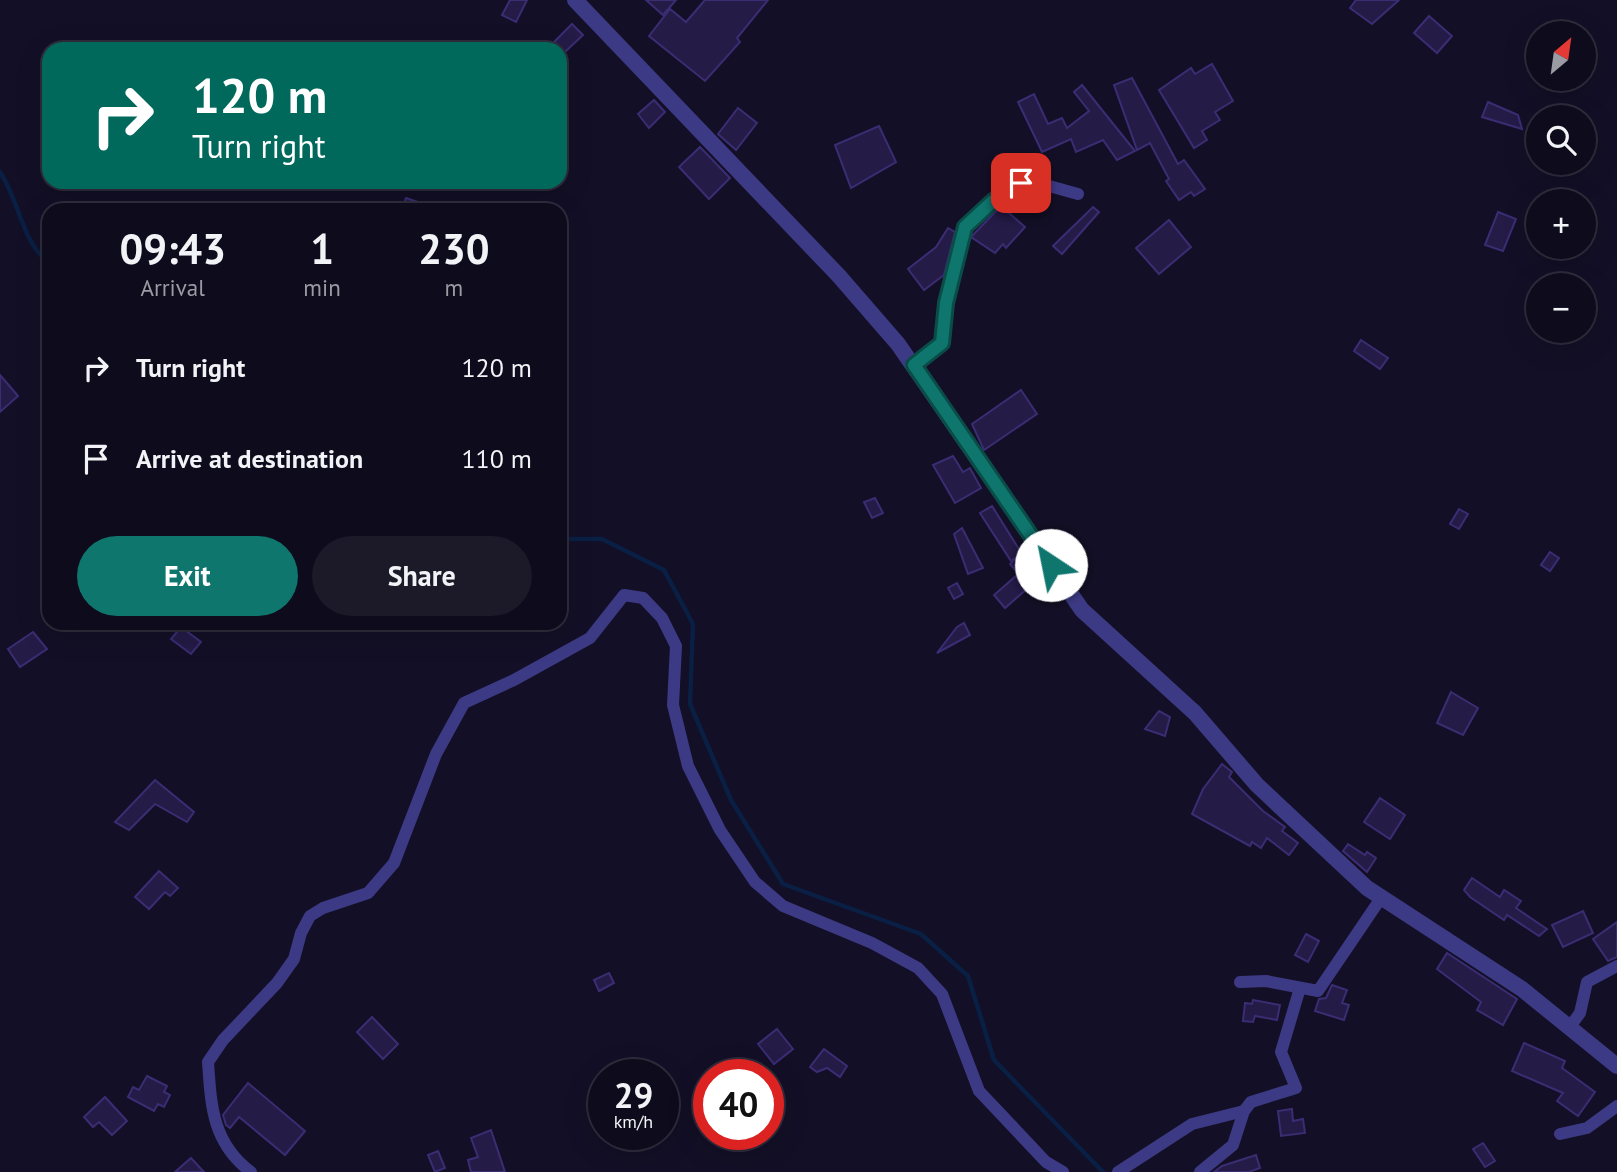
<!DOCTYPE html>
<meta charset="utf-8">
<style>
:root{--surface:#0e0b1c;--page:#1c1929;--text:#f1f3f6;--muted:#9b9ba3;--line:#2e2b3b;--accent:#0f766e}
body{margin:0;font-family:"PT Sans",sans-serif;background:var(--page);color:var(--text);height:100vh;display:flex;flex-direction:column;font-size:26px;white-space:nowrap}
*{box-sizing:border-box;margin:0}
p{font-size:23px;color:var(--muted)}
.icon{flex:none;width:38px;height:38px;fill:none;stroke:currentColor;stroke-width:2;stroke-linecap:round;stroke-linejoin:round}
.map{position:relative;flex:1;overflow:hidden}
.side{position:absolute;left:42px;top:203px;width:525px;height:427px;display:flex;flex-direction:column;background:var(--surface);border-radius:21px;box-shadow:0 7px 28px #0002,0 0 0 2px var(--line)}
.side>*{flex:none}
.banner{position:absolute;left:42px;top:42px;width:525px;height:147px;border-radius:21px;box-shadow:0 7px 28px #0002,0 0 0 2px var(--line);background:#00695c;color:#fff;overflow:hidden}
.needle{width:46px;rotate:29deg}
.tools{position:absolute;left:1526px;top:21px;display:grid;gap:14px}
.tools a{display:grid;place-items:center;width:70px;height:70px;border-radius:50%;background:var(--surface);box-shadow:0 7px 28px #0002,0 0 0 2px var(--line);font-size:35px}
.speed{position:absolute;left:588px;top:1059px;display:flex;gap:14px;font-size:35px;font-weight:700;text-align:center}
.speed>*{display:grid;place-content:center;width:91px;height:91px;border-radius:50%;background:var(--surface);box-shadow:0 7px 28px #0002,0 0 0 2px var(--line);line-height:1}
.speed small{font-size:18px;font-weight:400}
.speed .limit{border:10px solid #d22;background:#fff;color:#111}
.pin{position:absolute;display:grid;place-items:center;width:60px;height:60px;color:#fff;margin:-30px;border-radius:14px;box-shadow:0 4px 10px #0006}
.me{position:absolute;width:77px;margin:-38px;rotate:326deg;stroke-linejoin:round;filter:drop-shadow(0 0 5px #0008)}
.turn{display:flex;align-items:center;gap:24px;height:147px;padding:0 35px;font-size:32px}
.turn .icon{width:91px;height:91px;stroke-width:2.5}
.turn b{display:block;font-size:49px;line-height:60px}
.eta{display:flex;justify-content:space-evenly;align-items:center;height:119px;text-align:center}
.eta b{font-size:42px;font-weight:700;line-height:49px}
.primary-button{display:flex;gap:14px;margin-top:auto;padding:14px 35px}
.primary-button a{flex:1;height:80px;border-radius:42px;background:var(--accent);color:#fff;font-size:28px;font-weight:700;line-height:80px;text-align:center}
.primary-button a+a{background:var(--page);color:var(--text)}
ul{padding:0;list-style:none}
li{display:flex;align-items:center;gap:21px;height:91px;padding:0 35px}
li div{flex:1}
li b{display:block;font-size:26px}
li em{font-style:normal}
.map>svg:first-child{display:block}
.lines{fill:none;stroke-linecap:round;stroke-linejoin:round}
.stream{stroke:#0a1f44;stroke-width:4.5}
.building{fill:#241b47;stroke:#3b2d73;stroke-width:2}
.minor{stroke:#3d3a85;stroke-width:12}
.tertiary{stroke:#3d3a85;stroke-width:16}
.route-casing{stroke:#0a4d48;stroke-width:18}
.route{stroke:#0f766e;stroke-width:12}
</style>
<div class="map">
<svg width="1617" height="1172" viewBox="0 0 1617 1172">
<rect width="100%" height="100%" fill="#130f26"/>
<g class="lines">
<g class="stream">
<path d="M0 172C20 202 21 241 49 263"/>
<polyline points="560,539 602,539 664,570 693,624 690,704 731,800 783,884 921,934 968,976 994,1060 1103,1172"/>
</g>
</g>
<g class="building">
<polygon points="510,0 527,0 516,22 502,15"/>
<polygon points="646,0 676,0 663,15"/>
<polygon points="705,0 768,0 737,38 740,42 705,81 649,36 670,9 686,22"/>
<polygon points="1356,0 1399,0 1372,24 1350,8"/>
<polygon points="1429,16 1452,36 1437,53 1414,33"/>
<polygon points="572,24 583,35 565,52 554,42"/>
<polygon points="1212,64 1233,101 1215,112 1220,120 1202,131 1207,140 1194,148 1159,90 1191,68 1195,74"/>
<polygon points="1132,78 1178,164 1184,160 1205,189 1194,196 1191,192 1179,200 1166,181 1169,179 1150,143 1137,150 1114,85"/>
<polygon points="1082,85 1135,151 1117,160 1103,140 1076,152 1071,139 1042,152 1018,102 1034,94 1048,124 1062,118 1067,128 1089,111 1074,92"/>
<polygon points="654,100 665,112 649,128 638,114"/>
<polygon points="1488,102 1518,115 1522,129 1482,117"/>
<polygon points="738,108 757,123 736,150 718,134"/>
<polygon points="879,126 896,162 851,188 835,145"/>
<polygon points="700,147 730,178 709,199 679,167"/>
<polygon points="406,198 436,208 435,210 402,210"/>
<polygon points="1001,206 1025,227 1006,248 1003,244 995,253 971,237"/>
<polygon points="1093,207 1099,212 1062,254 1053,246"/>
<polygon points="1498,212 1516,219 1503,251 1485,245"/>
<polygon points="1169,220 1191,247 1159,274 1136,248"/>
<polygon points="948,228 955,232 944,275 924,290 908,269 936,247"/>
<polygon points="1361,340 1388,358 1380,369 1354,351"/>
<polygon points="0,375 18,396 0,412"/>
<polygon points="1021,390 1037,414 984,450 972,424"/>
<polygon points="953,456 963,472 970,468 981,488 955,503 933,465"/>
<polygon points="875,498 883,513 872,518 864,502"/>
<polygon points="992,506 1022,554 1011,561 980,513"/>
<polygon points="1459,509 1468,514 1459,529 1450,524"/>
<polygon points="962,528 983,568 968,574 954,534"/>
<polygon points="1550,552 1559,558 1550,571 1541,565"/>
<polygon points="1018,557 1025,565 1017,572 1010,564"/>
<polygon points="1025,568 1036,581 1005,608 994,595"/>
<polygon points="957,583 963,594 954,599 948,588"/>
<polygon points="964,623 970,635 937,653 957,627"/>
<polygon points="181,627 201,642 191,654 171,639"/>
<polygon points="33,632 47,649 20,667 8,649"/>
<polygon points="1451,692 1478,708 1463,735 1437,723"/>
<polygon points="1159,711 1170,717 1165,736 1145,729"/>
<polygon points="1222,764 1232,772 1229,777 1263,811 1285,827 1282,831 1298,843 1289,855 1267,838 1261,848 1252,842 1250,846 1192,814 1203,789"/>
<polygon points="155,780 194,812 187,822 155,804 129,830 115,822"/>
<polygon points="1380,798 1405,815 1390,839 1364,822"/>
<polygon points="1348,844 1365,855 1367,852 1376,858 1367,872 1343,851"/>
<polygon points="159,871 178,888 170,896 165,892 149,909 135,897"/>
<polygon points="1472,878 1500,897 1504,890 1521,901 1516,908 1547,929 1539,936 1507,915 1504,920 1470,897 1464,890"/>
<polygon points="1583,911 1593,933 1563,947 1552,925"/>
<polygon points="1617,922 1617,957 1608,961 1593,939"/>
<polygon points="1306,934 1319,941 1308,962 1295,955"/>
<polygon points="1447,953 1517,999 1503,1025 1477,1010 1481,1002 1437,969"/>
<polygon points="609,973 614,983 599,991 594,980"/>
<polygon points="1332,985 1347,990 1342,1003 1349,1005 1344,1020 1315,1011 1319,999 1326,998"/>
<polygon points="1253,1000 1280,1005 1277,1020 1255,1016 1253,1022 1243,1021 1245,1003 1252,1004"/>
<polygon points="372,1017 398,1044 383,1059 357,1032"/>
<polygon points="777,1029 793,1049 774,1064 758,1044"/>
<polygon points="1524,1043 1565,1061 1562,1068 1595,1092 1578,1116 1557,1101 1563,1093 1512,1071"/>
<polygon points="824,1049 847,1066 840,1077 827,1068 817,1072 810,1067"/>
<polygon points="147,1076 167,1086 164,1092 170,1095 164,1107 158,1104 154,1111 128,1097 133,1087 139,1090"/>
<polygon points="248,1083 305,1131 285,1155 239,1117 230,1128 226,1125 223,1115"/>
<polygon points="105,1097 127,1121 112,1135 99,1122 93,1127 84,1117"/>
<polygon points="1292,1109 1293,1121 1303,1119 1305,1133 1281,1136 1278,1111"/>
<polygon points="491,1130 505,1172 471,1172 468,1160 478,1157 471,1138"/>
<polygon points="1483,1143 1495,1161 1485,1167 1473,1149"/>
<polygon points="438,1151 445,1168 435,1172 428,1155"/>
<polygon points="1256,1155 1260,1168 1249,1172 1214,1172 1222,1166"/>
<polygon points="191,1158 204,1172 175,1172"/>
</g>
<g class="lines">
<g class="minor">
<polyline points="913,365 942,343 946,303 965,227 993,201 1021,183 1042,184 1078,194"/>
<polyline points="1240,982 1266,981 1318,991 1381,898"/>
<polyline points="1569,1028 1580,1013 1587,982 1617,966"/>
<polyline points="1560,1134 1587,1128 1617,1106"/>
<path d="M251 1172C212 1143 211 1105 208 1062L223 1040 277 983 294 959 301 933 310 916 323 908 368 893 394 863 436 754 464 703 514 680 590 638 624 595 643 598 662 618 676 646 673 705 688 766 720 830 755 882 783 906 872 943 918 968 942 994 979 1091 1046 1162 1063 1172"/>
<polyline points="1118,1172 1192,1124 1244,1111"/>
<polyline points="1200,1172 1233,1145 1244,1111 1251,1102 1296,1088 1281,1052 1300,988"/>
</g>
<polyline class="tertiary" points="575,0 839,276 898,344 1082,610 1195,713 1257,785 1367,888 1522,989 1617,1066"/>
</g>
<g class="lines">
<g class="route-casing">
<polyline id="route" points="1021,183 993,201 965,227 946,303 942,343 914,365 1051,565"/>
</g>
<use href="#route" class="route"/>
</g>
</svg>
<div class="tools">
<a><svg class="needle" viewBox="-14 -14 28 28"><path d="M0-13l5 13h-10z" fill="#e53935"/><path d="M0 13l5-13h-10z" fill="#9b9ba3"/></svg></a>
<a><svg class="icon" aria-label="search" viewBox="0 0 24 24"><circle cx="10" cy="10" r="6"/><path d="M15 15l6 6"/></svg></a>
<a>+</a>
<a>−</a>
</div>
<div class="speed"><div>29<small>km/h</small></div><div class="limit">40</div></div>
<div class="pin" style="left:1021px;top:183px;background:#d93025"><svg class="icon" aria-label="arrive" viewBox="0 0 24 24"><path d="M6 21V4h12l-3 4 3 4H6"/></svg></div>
<svg class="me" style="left:1051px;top:565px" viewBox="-20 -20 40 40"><circle r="19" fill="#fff"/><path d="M0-13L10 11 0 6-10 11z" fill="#0f766e"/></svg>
<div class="banner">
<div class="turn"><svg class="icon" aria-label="right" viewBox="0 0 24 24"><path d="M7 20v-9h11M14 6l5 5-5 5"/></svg><div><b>120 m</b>Turn right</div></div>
</div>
<section class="side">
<div class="eta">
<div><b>09:43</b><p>Arrival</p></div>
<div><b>1</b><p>min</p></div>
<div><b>230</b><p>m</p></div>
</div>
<ul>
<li><svg class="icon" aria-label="right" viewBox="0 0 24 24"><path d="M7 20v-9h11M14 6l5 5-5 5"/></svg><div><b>Turn right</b></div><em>120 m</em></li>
<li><svg class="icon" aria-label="arrive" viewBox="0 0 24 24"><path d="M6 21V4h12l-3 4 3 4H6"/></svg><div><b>Arrive at destination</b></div><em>110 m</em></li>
</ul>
<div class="primary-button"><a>Exit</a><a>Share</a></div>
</section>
</div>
